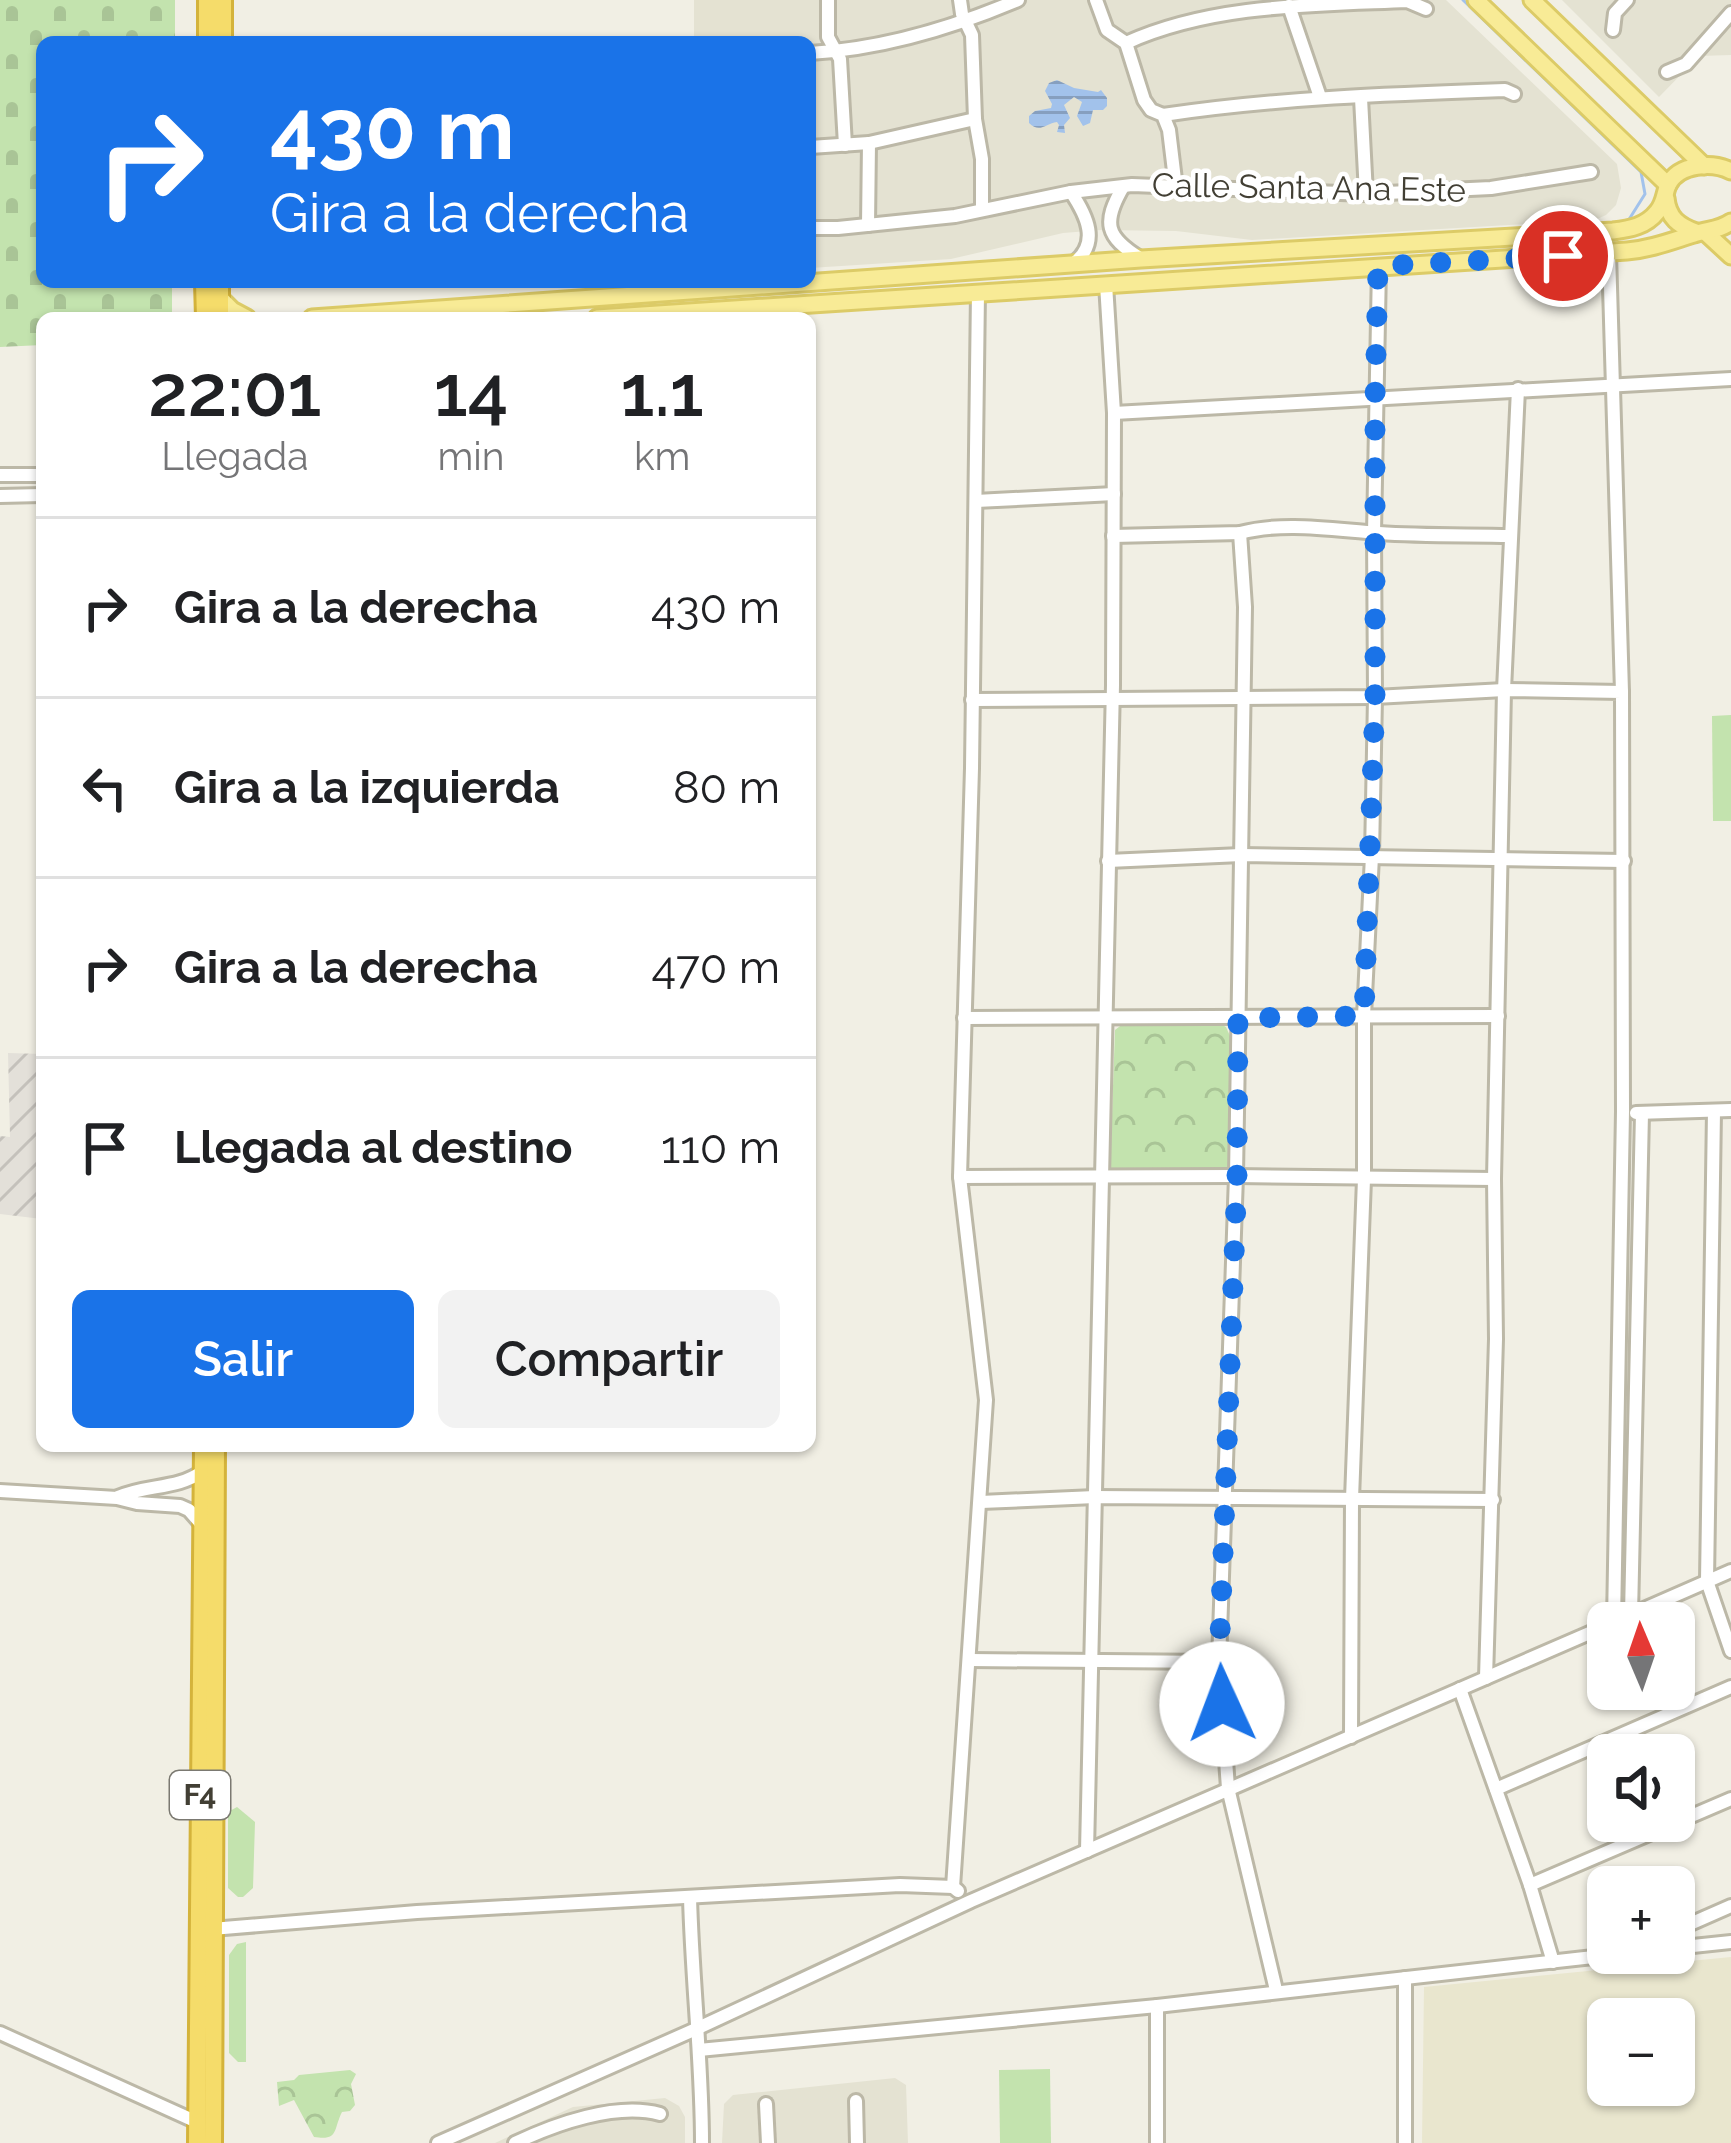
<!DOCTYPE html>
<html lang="es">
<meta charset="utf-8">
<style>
:root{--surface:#fff;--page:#f2f2f2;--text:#202124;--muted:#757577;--line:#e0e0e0;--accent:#1a73e8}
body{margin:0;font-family:Raleway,sans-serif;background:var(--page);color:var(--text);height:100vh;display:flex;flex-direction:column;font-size:45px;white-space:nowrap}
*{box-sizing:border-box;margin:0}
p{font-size:39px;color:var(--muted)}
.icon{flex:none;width:66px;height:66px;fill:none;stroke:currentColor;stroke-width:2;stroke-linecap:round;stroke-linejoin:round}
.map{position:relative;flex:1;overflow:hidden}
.side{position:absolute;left:36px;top:312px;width:780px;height:1140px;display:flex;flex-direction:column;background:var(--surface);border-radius:18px;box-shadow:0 3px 9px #0004}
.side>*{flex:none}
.hud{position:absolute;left:36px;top:36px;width:780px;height:252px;border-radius:18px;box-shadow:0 3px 9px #0004;background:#1a73e8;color:#fff;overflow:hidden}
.needle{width:78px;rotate:358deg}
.controls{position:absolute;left:1587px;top:1602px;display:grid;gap:24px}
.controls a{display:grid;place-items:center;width:108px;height:108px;border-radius:18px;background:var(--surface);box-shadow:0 3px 9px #0004;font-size:60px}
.pin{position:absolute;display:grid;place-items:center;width:102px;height:102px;color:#fff;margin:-51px;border:6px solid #fff;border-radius:50%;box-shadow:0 3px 12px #0007}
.me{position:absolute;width:132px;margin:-66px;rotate:358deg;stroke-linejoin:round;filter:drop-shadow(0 0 9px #0008)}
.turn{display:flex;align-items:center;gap:42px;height:252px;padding:0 36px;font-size:54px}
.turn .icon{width:156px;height:156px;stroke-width:2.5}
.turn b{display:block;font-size:84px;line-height:102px}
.eta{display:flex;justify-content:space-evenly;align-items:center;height:204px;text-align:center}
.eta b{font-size:72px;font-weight:600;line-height:84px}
.cta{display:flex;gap:24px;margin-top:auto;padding:24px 36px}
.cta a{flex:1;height:138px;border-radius:18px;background:var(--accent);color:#fff;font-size:48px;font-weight:600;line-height:138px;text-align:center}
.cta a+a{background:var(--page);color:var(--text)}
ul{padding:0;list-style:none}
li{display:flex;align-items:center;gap:36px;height:180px;padding:0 36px;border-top:3px solid var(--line)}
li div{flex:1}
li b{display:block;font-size:45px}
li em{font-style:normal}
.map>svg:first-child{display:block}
.residential{fill:#e4e2d2}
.industrial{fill:url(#industrial-furrows)}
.education{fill:#e9e6ce;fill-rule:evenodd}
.grass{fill:#c3e3ae}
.forest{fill:url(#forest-crowns)}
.cemetery{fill:url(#cemetery-stones)}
.water{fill:url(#water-rules)}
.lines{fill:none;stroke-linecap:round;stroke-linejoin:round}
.stream{stroke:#a2c2eb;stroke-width:3}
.minor-casing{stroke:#bcb8a7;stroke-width:18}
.major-casing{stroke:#dccb67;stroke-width:21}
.highway-casing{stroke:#d4b33b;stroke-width:22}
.minor{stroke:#fff;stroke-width:12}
.major{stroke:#f8eb96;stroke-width:15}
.highway{stroke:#f5dc6a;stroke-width:16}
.route{stroke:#1a73e8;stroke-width:21;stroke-dasharray:0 37.8}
.labels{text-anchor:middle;stroke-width:9;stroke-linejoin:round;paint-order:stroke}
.shield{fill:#fff;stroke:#7b7971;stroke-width:3}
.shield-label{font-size:30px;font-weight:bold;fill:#423f34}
.street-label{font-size:33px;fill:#423f34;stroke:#fff}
</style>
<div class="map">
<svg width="1731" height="2143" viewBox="0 0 1731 2143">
<defs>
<pattern id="industrial-furrows" width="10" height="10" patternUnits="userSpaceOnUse" patternTransform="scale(3)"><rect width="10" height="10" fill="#e3e0d9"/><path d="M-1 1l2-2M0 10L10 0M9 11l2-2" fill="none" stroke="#c4c1bb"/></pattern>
<pattern id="forest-crowns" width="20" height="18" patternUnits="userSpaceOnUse" patternTransform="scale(3)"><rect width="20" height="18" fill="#c3e3ae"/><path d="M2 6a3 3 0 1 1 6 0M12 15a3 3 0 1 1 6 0" fill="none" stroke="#a9c496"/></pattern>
<pattern id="cemetery-stones" width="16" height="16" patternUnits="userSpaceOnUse" patternTransform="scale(3)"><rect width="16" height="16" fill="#c3e3ae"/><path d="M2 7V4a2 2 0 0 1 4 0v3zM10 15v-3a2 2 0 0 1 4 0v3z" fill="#a9c496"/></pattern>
<pattern id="water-rules" width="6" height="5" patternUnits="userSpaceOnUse" patternTransform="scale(3)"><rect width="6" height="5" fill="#a2c2eb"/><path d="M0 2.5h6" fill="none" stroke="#869fbf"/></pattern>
</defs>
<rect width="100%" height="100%" fill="#f1efe4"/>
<g class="residential">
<polygon points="694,0 1446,0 1617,164 1621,188 1616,205 1606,215 1595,220 1252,240 1176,231 1101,230 1063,233 951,259 810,268 810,42 694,42"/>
<polygon points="1562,0 1731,0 1731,55 1699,56 1659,97"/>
<polygon points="895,2078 906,2085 908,2143 722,2143 724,2104 733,2095"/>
<polygon points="665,2098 679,2106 685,2117 685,2143 495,2143 573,2107"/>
</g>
<polygon class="industrial" points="8,1053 42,1054 42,1219 0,1214 0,1136 10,1137"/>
<path class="education" d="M1731 1957V2143H1422L1424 1987ZM1608 2019H1674V2085H1608Z"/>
<g class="grass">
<polygon points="1731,715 1731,821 1713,821 1712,716"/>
<polygon points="237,1807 255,1822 253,1888 243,1897 238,1897 228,1888 228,1812"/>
<polygon points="246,1942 246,2062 238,2062 229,2053 229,1955 237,1944"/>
<polygon points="1050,2069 1051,2143 1000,2143 999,2070"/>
</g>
<g class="forest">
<polygon points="1124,1023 1219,1023 1226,1027 1230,1036 1231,1168 1228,1173 1110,1172 1115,1030"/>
<path d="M350 2070 356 2074 351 2084 355 2105 350 2111 342 2112C333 2130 339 2141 314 2137L294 2100 279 2106 277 2082 294 2080 299 2075Z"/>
</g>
<polygon class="cemetery" points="0,0 175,0 175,42 42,42 42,282 172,282 172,318 42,318 42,345 0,347"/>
<path class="water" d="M1057 80 1074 88 1098 92 1101 90 1107 98V106L1103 110H1093L1090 123 1083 126 1077 116 1082 102 1074 97 1064 105 1070 118 1064 125 1065 133 1057 132 1059 125 1057 122C1046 123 1040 134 1029 123V116L1035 111 1051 108 1052 104 1045 91 1049 83Z"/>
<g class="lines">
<polyline class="stream" points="1463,0 1641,172 1645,194 1628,221"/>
<g class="minor-casing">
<g id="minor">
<polyline points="828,0 828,37 840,59 845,145"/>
<polyline points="960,0 962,14 972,35 975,119 982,159 982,210"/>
<polyline points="1096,0 1107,30 1126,43 1144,100 1151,110 1163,115 1169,130 1176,188"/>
<polyline points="1289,6 1320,97"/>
<polyline points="1613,30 1615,13 1627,0"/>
<path d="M1126 43C1211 4 1315 5 1407 1L1426 9"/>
<path d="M810 53C883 49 952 28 1018 0"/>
<polyline points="1667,72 1686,64 1731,13"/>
<polyline points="1361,98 1366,194"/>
<path d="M1163 115C1276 98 1390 94 1505 90L1514 94"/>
<polyline points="810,147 869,143 975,119"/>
<path d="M1123 187C1102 223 1106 237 1140 258"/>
<path d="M1071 192C1087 216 1100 243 1074 263"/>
<polyline points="868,225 869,143"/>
<polyline points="810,228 838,228 955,216 1071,192 1132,185 1366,194 1491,188 1591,172"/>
<polyline points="1609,253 1622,692"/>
<polyline points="1114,413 1731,379"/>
<polyline points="0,475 42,475"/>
<polyline points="0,496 42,495"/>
<polyline points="976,501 1114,494"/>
<polyline points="1240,533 1245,607 1236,1176 1219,1662 1228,1788 1276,1990"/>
<path d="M1113 536 1240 533C1284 521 1334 530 1379 533 1422 536 1466 535 1510 536"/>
<polyline points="972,700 1375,697 1504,690 1622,692 1623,1111 1614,1622"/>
<polyline points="1108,861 1241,855 1624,861"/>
<polyline points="964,1018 1498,1016"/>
<polyline points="1714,1111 1707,1581 1731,1651"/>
<polyline points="1636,1113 1731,1110"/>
<polyline points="960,1177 1236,1176 1494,1179"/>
<polyline points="0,1491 117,1498 137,1503 180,1506 189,1510 202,1525"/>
<path d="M118 1497C147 1484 177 1490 203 1471"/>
<polyline points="981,1502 1095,1497 1493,1500"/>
<polyline points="1631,1615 1642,1113"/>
<polyline points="1612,1623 1731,1571"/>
<polyline points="970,1660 1219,1662"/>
<polyline points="1486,1678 1496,1339 1494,1179 1504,690 1518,389"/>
<polyline points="1460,1689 1530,1885 1553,1962"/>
<polyline points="1351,1737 1352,1499 1364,1179 1364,1016 1372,856 1375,697 1374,533 1379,266"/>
<polyline points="1496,1789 1731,1687"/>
<polyline points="1087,1851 1113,685 1114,413 1106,284"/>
<polyline points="1530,1885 1731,1799"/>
<polyline points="953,1887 986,1400 960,1177 972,768 978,292"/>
<path d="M690 1897C692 1979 702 2061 702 2143"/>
<polyline points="212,1929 417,1912 900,1885 953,1887 958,1891"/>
<polyline points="1674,1931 1731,1906"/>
<polyline points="1674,1948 1731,1942"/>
<polyline points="1405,1978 1405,2143"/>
<polyline points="0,2033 197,2122"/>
<polyline points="699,2050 1157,2006 1629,1953"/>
<polyline points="856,2101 857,2143"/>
<polyline points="766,2104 768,2143"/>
<polyline points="438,2143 696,2029 971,1901 1608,1625"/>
<path d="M515 2143C555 2124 616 2102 660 2114"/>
<polyline points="1157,2143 1157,2006"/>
</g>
</g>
<g class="major-casing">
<g id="major">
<polyline points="1476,0 1668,185"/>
<polyline points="1532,0 1704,166"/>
<path d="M1666 198C1668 218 1679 226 1696 232"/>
<polyline points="1705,232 1731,256"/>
<polyline points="220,298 232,310 247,318"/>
<path d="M312 318 1141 259 1613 231C1630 229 1646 226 1657 212 1665 203 1664 194 1668 185 1679 163 1713 162 1731 171"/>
<path d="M597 318 1627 251C1651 249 1671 241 1694 234 1708 229 1718 231 1731 222"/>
</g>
</g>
<g class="highway-casing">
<g id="highway">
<polyline points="207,42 207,0"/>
<polyline points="223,42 223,0"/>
<polyline points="204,282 205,318"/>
<polyline points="220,318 220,282"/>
<polyline points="197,2143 203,1446"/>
<polyline points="213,2143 216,1446"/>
</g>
</g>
<use href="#minor" class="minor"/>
<use href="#major" class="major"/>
<use href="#highway" class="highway"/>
</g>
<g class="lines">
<polyline class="route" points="1222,1704 1219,1662 1237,1176 1238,1018 1364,1016 1375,698 1375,399 1378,266 1563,256"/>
</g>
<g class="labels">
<rect class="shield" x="170" y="1771" width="60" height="48" rx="9"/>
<g class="shield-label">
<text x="200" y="1805">F4</text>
</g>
<g class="street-label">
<text transform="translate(1309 187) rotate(1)" y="12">Calle Santa Ana Este</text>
</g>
</g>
</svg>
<div class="controls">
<a><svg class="needle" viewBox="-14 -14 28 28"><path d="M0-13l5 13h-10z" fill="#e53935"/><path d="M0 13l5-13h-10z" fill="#757577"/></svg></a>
<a><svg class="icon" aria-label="sound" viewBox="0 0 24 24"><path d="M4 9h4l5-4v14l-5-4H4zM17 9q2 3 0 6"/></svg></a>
<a>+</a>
<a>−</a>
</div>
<div class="pin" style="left:1563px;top:256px;background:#d93025"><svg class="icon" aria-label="arrive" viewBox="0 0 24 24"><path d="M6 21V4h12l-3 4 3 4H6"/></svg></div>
<svg class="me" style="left:1222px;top:1704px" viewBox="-20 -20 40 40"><circle r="19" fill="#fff"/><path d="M0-13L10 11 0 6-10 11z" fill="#1a73e8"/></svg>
<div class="hud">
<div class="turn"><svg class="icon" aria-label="right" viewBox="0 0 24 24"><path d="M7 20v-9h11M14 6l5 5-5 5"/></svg><div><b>430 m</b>Gira a la derecha</div></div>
</div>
<section class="side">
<div class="eta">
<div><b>22:01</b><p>Llegada</p></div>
<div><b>14</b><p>min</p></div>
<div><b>1.1</b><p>km</p></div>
</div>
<ul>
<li><svg class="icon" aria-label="right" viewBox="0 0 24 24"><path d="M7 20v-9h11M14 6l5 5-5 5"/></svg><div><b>Gira a la derecha</b></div><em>430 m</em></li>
<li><svg class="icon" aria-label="left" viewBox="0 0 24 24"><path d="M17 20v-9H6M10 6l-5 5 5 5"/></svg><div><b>Gira a la izquierda</b></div><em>80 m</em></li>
<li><svg class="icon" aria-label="right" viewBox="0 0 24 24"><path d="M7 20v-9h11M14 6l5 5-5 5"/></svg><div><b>Gira a la derecha</b></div><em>470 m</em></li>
<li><svg class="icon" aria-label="arrive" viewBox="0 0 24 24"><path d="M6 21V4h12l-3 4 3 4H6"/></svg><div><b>Llegada al destino</b></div><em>110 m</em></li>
</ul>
<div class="cta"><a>Salir</a><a>Compartir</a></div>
</section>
</div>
